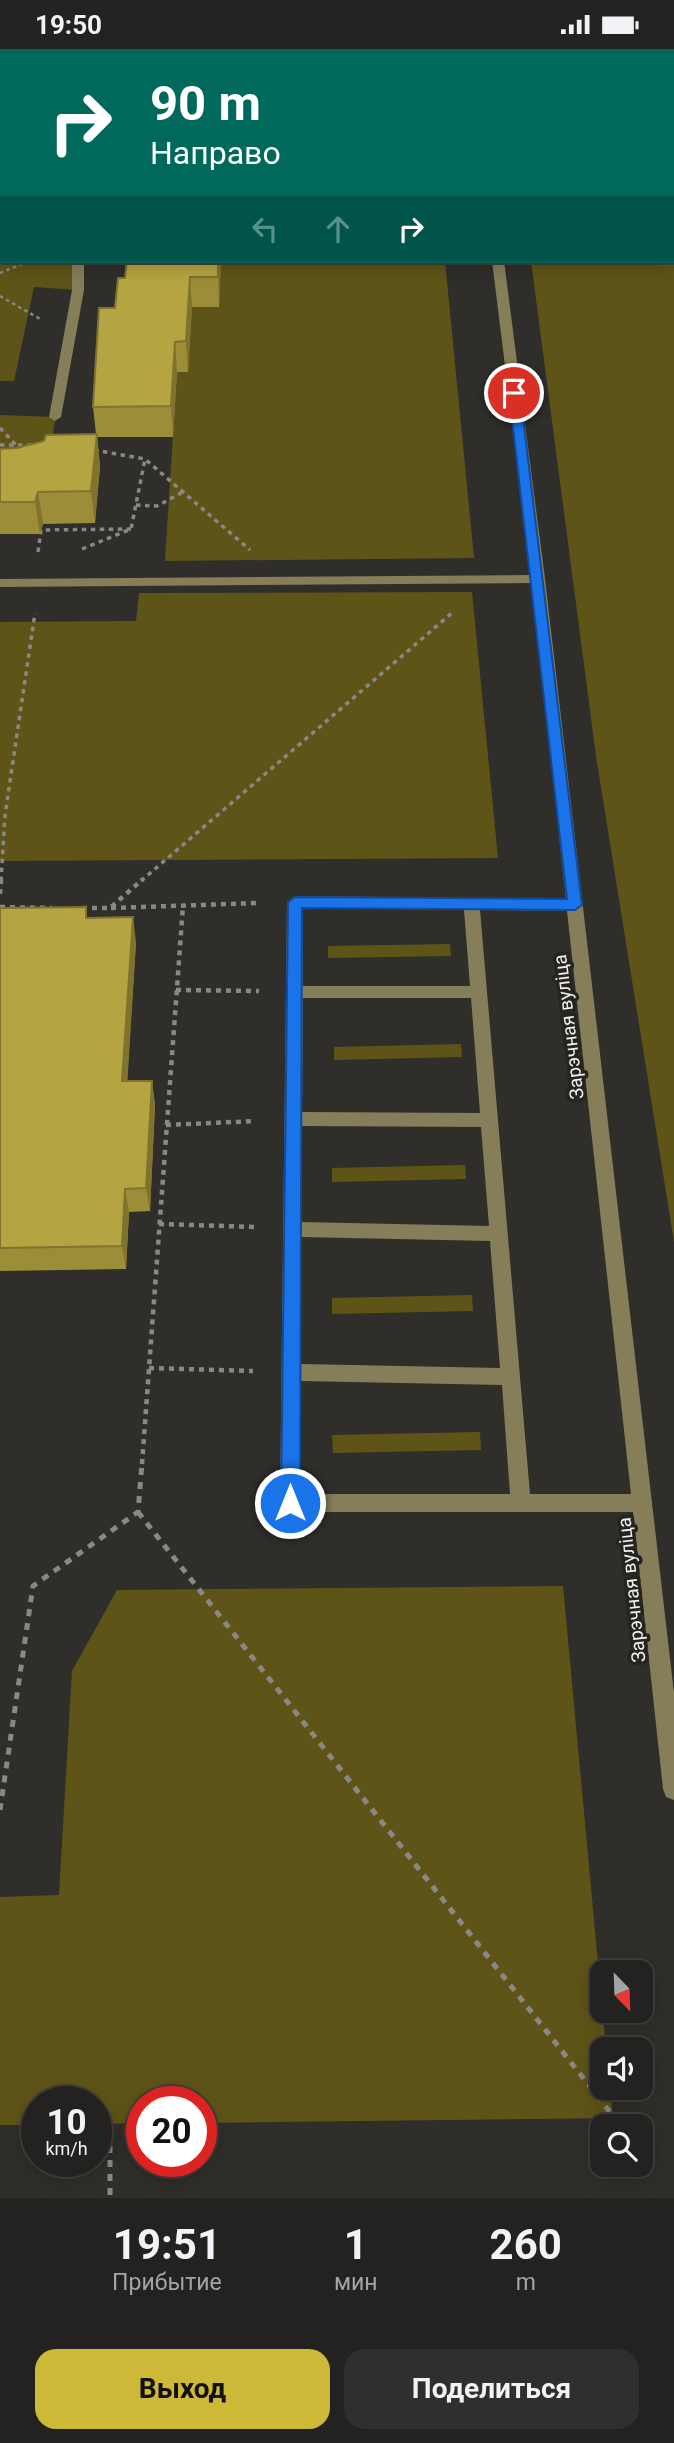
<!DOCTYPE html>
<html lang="ru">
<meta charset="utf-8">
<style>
:root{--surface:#232220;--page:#2f2f2d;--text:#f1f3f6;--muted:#a3a4a5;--line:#403f3e;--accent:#ceb837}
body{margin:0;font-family:Roboto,sans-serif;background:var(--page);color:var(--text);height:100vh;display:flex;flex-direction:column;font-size:26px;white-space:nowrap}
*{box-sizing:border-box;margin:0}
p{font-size:23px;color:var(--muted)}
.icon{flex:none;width:38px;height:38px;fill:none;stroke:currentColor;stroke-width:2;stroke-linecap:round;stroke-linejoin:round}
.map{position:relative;height:2149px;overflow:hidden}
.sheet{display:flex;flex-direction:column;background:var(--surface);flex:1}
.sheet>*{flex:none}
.guide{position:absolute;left:0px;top:0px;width:676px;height:214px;box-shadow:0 4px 18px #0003,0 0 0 2px var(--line);background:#00695c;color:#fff;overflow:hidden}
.needle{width:46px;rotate:157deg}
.fabs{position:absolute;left:590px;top:1911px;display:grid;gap:14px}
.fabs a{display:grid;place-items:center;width:63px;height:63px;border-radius:14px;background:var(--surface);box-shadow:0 4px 18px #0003,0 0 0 2px var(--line);font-size:35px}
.speed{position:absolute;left:21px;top:2037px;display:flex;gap:14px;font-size:35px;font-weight:700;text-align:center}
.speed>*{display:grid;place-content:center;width:91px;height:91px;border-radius:50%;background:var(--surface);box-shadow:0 4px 18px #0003,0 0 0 2px var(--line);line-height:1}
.speed small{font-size:18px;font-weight:400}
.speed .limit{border:10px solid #d22;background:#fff;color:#111}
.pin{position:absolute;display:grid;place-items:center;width:60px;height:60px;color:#fff;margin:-30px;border:4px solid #fff;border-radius:50%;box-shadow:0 2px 7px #0007}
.me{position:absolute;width:77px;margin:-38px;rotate:0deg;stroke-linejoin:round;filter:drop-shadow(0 0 5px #0008)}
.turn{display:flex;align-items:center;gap:24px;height:147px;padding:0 35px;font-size:32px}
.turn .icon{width:91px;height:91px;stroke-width:2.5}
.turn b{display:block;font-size:49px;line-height:60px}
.lanes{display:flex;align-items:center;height:66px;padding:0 35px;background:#0003;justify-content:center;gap:35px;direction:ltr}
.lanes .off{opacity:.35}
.eta{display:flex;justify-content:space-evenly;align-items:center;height:119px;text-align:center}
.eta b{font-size:42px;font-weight:700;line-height:49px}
.primary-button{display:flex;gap:14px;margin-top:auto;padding:14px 35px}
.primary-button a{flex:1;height:80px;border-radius:21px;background:var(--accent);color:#111;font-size:28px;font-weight:700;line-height:80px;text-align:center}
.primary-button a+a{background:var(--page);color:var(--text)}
.status{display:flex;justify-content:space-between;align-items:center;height:49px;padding:0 35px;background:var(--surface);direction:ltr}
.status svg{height:19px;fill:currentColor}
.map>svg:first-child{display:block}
.green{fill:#5f5417}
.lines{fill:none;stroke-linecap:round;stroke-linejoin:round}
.path-far3{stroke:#898885;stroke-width:2.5;stroke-dasharray:3.5 3.5;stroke-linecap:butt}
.path-far2{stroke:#898885;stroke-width:3.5;stroke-dasharray:4.5 4.5;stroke-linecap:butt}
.path-far1{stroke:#898885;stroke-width:4.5;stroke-dasharray:5 5;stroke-linecap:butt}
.path{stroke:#898885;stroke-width:5;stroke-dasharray:7 7;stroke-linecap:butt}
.minor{fill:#857e59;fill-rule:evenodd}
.wall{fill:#9c8d39}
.shaded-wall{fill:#7f732e}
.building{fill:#b5a442;stroke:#7f732e;stroke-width:2}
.route{fill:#1a73e8;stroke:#114b97;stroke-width:2}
.labels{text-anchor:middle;stroke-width:7;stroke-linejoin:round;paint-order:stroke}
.street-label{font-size:19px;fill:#f1f0ee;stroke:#252421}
</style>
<div class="status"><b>19:50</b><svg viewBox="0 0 49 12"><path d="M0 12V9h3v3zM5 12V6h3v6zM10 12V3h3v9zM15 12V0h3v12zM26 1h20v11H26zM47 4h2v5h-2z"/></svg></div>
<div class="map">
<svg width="674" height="2149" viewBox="0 0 674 2149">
<rect width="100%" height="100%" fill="#2f2e2b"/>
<g class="green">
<polygon points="0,0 51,0 2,2 2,212 74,212 78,241 34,238 14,332 0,332"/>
<rect x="175" y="0" width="245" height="2"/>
<polygon points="674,119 674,1193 596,707 531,212 674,212"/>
<polygon points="221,212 445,212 474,509 165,512 177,323 188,322 192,258 219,258"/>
<polygon points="0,366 55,368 50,417 0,431"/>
<polygon points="472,543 498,809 0,812 0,573 136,572 139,544"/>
<polygon points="450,895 451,907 328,909 328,897"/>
<polygon points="461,995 462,1008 334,1011 334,998"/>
<polygon points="465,1116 466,1130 332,1133 332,1119"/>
<polygon points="472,1246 473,1262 332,1265 332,1249"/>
<polygon points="480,1383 481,1401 333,1404 332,1386"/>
<polygon points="563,1537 606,2000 602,2000 602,2039 610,2039 613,2069 201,2074 201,2053 142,2053 142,2074 96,2075 96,2053 37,2053 37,2076 0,2076 0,1848 59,1846 72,1622 117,1541"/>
</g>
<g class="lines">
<g class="path-far3">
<polyline points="0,224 29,212"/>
<polyline points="0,247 40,270"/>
</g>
<g class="path-far2">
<polyline points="0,379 16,396"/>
<polyline points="0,396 33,396"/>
<polyline points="94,401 145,410 250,501"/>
<polyline points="136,456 157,457 183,443"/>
<polyline points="82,500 131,480 145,410"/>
<polyline points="38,503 41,481 131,480"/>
<polyline points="1,832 5,766 35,564"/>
<polyline points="141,832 453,563"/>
</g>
<g class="path-far1">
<polyline points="0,845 1,830"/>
<polyline points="0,858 52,859"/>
<polyline points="82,859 110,859 143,830"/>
<polyline points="111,859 259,854"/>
<polyline points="176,941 259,942"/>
<polyline points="166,1076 256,1072"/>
<polyline points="159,1175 256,1178"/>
<polyline points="149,1319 253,1322"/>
<polyline points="142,1415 183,857"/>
</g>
<g class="path">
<polyline points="138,1463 621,2077"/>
<polyline points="0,1761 33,1537 138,1463 142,1414"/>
<polyline points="110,2097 110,2149"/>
</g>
<g class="minor">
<polygon points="75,0 85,0 74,2"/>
<rect x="465" y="0" width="10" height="2"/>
<rect x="0" y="149" width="2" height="6"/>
<polygon points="72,212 84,212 84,241 61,368 55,372 49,368 72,241"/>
<path d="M492 212H504L545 530 674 1644V1751L666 1748 663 1740 633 1463H290L283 1461 280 1454 287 853 295 847 566 850 532 534 0 538V530L531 526ZM303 859 464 861 470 937H303ZM480 861 567 862 631 1445H530ZM303 949H471L480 1064 302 1063ZM302 1077 481 1078 489 1177 301 1173ZM301 1188 490 1192 500 1319 301 1315ZM301 1332 502 1336 510 1445H300Z"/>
</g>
</g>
<g class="wall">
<rect x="113" y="0" width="62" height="2"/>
<polygon points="221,212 219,258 192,258 188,323 177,323 173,388 97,388 100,417 95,474 43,475 40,485 0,485 0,400 17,399 96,385 93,358 115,259 125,229"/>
<polygon points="0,859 88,869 136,893 127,1032 152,1032 155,1056 150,1162 129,1163 126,1220 0,1222"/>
</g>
<g class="shaded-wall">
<polygon points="218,212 221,212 219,258 218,228"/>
<polygon points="190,228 192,258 188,323 186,292"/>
<polygon points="175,293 177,323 173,388 171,357"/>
<polygon points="97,385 100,417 95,474 91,442"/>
<polygon points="38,443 43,475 40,485 35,453"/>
<polygon points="133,868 136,893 126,1056 122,1032"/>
<polygon points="152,1032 155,1056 150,1162 146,1139"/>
<polygon points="125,1140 129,1163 126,1220 122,1197"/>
</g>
<g class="building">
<polygon points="127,212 218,212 218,228 190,228 186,292 175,293 171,357 93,358 99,259 115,259 118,229 125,229"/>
<polygon points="97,385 91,442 38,443 35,453 0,453 0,400 17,399 44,392 46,386"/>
<polygon points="86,858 86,869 133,868 122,1032 152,1032 146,1139 125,1140 122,1197 0,1199 0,859"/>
</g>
<polygon class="route" points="514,341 520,344 582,856 575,861 302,859 300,1454 297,1460 290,1463 284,1460 281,1454 288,853 295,848 567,850 509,344"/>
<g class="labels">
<g class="street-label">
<text transform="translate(568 978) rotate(-97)" y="7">Зарэчная вуліца</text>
<text transform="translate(631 1541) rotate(-96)" y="7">Зарэчная вуліца</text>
</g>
</g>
</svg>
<div class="fabs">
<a><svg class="needle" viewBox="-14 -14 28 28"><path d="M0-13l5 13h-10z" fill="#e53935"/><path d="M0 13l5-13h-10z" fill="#a3a4a5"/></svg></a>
<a><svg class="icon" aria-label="sound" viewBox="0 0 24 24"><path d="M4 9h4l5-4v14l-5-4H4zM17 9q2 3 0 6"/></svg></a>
<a><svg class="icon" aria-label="search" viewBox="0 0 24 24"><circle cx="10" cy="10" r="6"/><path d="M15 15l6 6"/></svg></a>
</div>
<div class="speed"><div>10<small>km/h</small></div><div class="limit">20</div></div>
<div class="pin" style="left:514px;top:344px;background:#d93025"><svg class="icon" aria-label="arrive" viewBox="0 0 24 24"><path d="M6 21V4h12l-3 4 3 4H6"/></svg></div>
<svg class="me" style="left:290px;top:1454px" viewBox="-20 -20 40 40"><circle r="17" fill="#1a73e8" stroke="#fff" stroke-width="3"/><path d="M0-11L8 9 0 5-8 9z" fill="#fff"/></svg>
<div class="guide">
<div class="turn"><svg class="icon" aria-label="right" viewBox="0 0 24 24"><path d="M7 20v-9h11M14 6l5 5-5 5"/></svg><div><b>90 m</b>Направо</div></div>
<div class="lanes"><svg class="icon off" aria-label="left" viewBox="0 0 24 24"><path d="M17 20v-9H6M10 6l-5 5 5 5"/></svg><svg class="icon off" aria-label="ahead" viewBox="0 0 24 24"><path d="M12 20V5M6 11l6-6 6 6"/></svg><svg class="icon" aria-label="right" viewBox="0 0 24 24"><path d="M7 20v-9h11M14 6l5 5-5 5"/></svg></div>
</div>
</div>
<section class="sheet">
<div class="eta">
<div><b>19:51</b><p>Прибытие</p></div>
<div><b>1</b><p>мин</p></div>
<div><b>260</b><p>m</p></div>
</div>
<div class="primary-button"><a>Выход</a><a>Поделиться</a></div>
</section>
